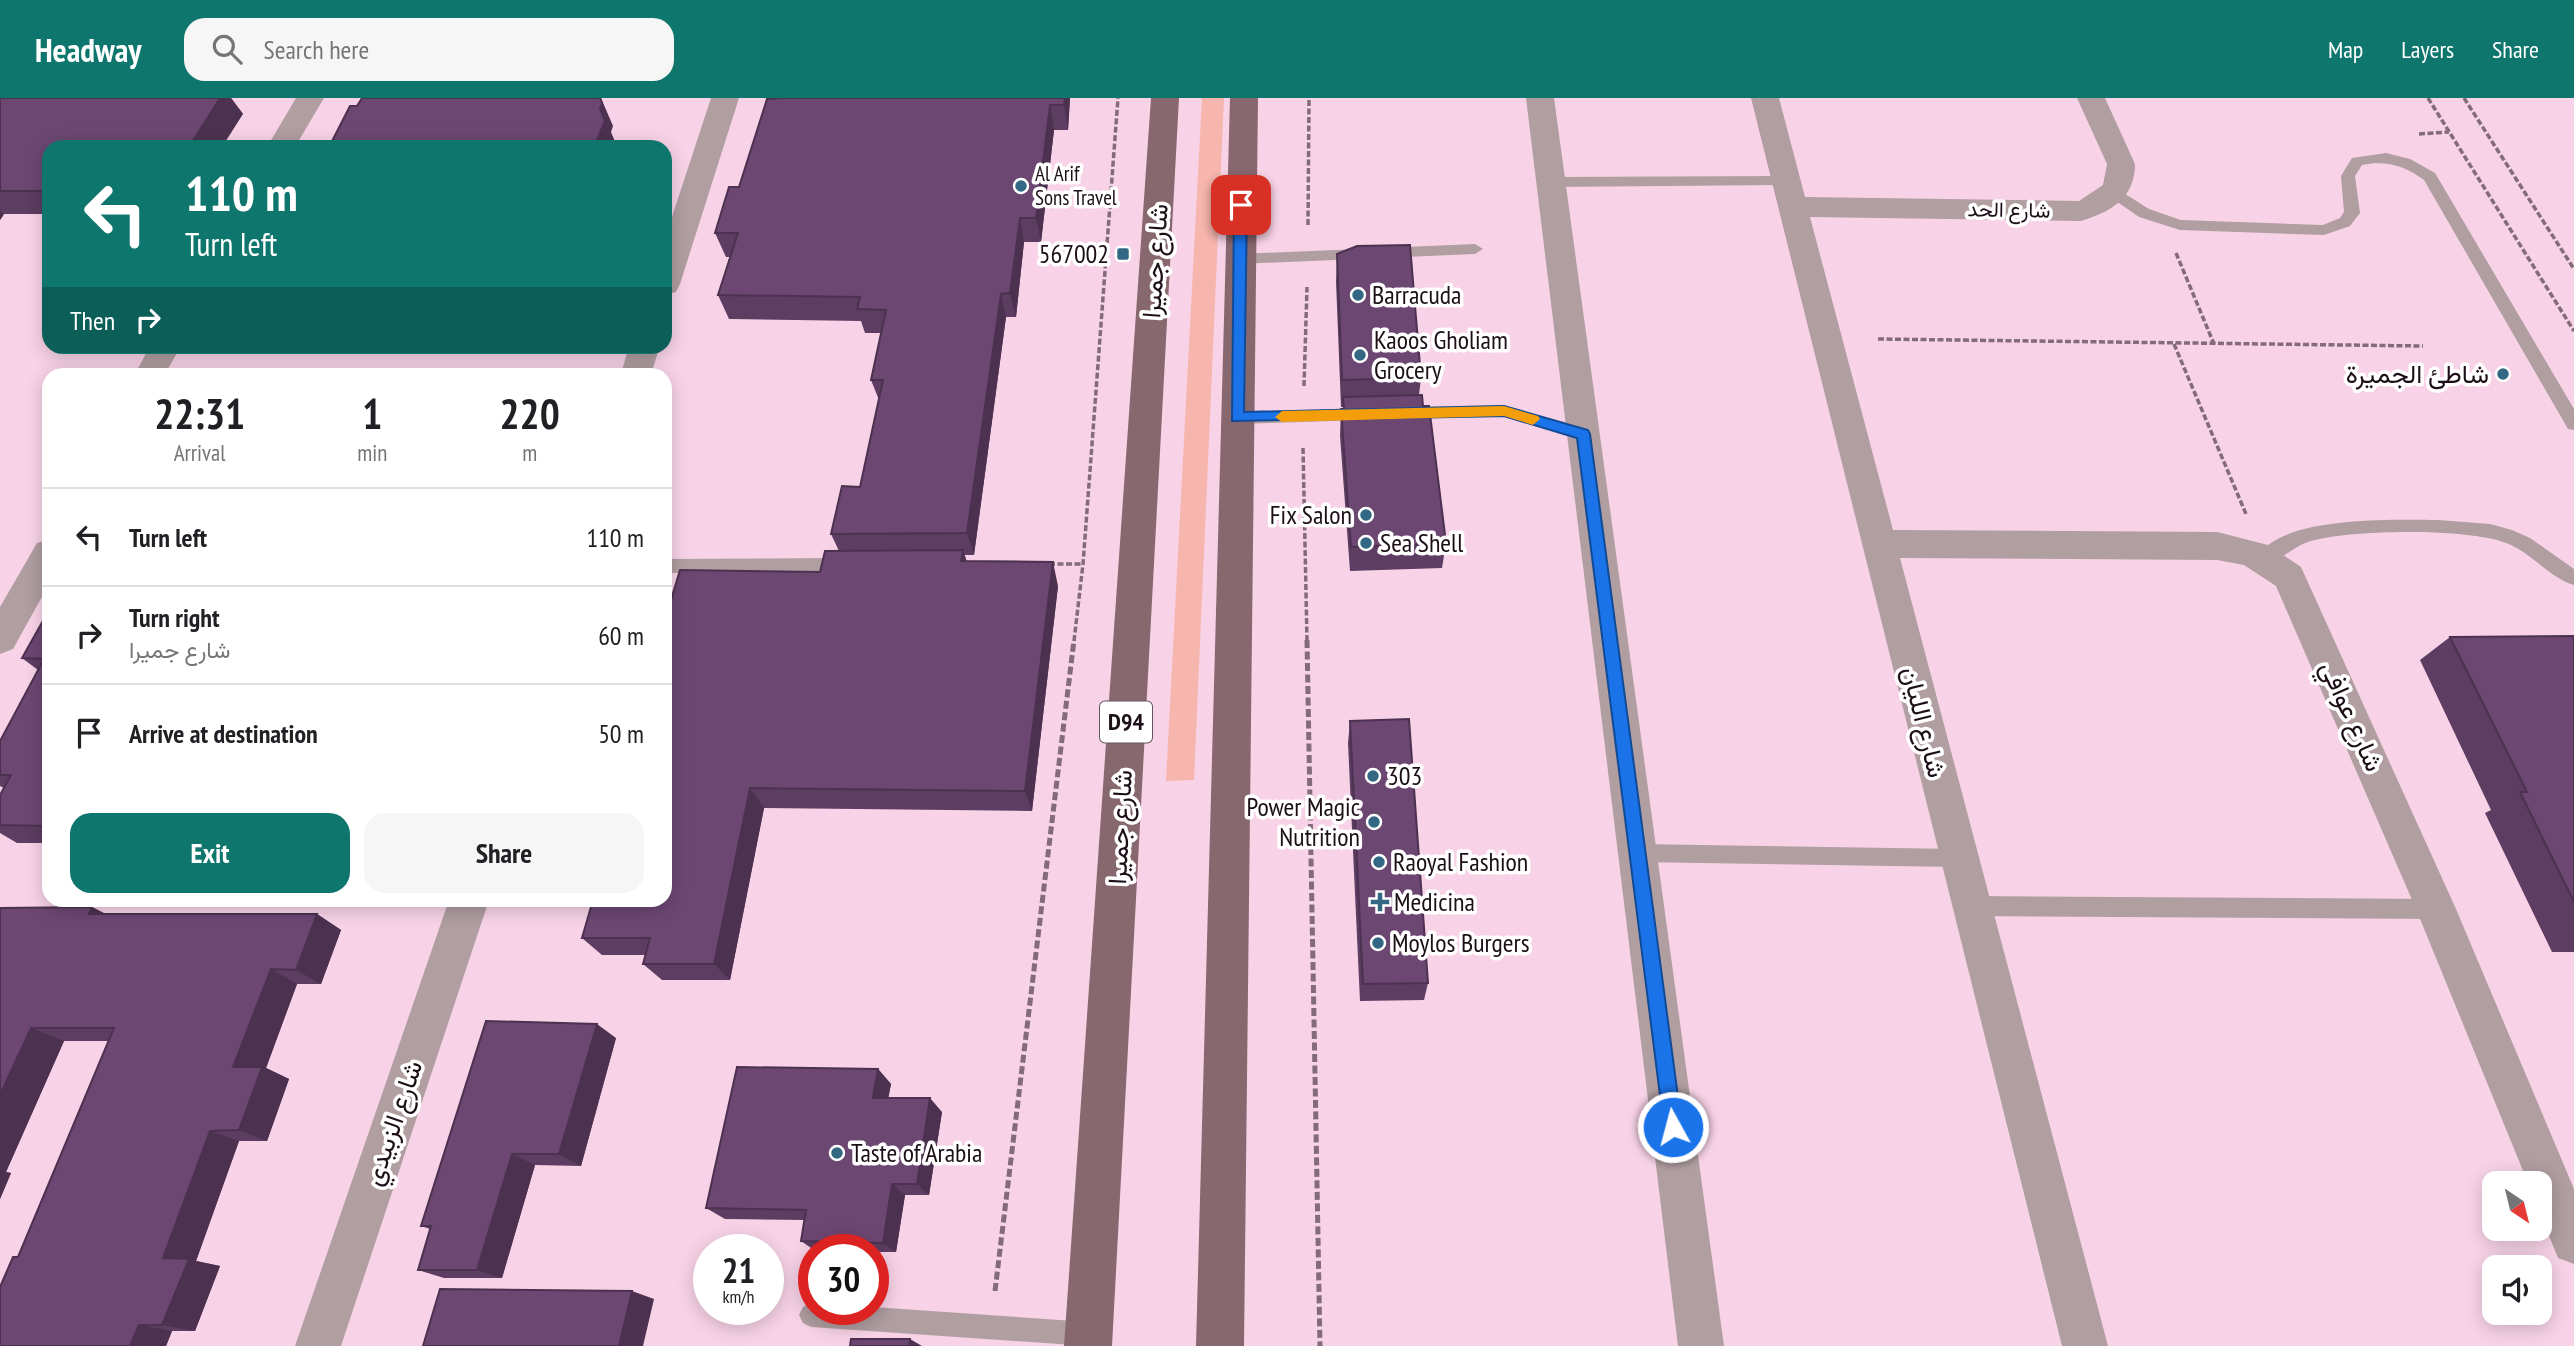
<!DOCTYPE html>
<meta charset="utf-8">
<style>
:root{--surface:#fff;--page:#f6f6f6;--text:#202124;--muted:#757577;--line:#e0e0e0;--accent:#0f766e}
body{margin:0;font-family:"PT Sans Narrow",Vazirmatn,sans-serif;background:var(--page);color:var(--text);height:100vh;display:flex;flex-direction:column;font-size:26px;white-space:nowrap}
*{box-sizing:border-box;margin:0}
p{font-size:23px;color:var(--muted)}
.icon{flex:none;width:38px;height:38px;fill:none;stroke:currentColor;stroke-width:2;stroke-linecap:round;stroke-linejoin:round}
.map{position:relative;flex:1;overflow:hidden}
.side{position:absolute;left:42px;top:270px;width:630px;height:539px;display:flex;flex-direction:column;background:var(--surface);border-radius:21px;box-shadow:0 4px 18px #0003}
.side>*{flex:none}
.hud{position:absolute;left:42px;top:42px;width:630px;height:214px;border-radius:21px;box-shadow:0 4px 18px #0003;background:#0f766e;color:#fff;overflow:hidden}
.needle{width:46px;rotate:145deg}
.fabs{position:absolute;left:2482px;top:1073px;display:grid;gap:14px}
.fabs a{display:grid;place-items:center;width:70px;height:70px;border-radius:14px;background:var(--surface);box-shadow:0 4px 18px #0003;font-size:35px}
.speed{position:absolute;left:693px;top:1136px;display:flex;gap:14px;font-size:35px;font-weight:700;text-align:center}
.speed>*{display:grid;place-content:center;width:91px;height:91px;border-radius:50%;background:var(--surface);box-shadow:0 4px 18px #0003;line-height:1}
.speed small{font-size:18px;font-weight:400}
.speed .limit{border:10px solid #d22;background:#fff;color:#111}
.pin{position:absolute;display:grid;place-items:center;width:60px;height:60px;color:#fff;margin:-30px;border-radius:14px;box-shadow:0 4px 10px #0006}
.me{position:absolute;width:77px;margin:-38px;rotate:353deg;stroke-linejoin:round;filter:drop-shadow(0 0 5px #0008)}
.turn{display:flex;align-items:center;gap:24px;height:147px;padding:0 28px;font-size:32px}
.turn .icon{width:91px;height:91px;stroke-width:2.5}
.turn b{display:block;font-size:49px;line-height:60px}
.then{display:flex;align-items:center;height:66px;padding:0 28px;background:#0003;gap:14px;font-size:26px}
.eta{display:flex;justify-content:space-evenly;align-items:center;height:119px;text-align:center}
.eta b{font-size:42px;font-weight:800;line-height:49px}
.action{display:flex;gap:14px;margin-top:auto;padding:14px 28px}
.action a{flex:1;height:80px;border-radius:21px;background:var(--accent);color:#fff;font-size:28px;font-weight:800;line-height:80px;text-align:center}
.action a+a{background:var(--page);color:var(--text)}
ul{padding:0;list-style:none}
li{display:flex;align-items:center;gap:21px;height:98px;padding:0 28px;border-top:2px solid var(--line)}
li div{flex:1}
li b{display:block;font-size:26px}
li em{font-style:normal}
header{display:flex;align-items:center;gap:42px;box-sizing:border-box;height:98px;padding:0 35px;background:var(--accent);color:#fff}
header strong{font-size:33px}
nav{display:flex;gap:38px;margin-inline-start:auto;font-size:24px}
.search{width:490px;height:63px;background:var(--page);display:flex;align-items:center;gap:18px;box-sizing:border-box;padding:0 24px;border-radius:21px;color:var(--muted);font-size:26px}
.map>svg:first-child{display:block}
.green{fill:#f6b5ad}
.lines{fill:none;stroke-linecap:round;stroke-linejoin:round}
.path-far1{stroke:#836b79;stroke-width:3.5;stroke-dasharray:6 2.5;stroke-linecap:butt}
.path{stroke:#836b79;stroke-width:5;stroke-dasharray:8 3.5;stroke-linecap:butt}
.lane{fill:#b09ea1;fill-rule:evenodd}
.street{fill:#b09ea1;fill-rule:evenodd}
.primary{fill:#87686e;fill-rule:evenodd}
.wall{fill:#5d3d62}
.shaded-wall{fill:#4c3250}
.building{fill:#6c4772;stroke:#4c3250;stroke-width:2}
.route{fill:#1a73e8;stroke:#114b97;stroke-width:2}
.slow{fill:#f59e0b}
.poi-dot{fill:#336884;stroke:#fff;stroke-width:2.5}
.labels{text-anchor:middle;stroke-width:7;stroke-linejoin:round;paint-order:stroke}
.far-poi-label{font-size:21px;fill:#1c0f17;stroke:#fff;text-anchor:start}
.far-street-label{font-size:21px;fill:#1c0f17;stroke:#fff}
.shield{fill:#fff;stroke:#60575d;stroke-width:2}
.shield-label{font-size:24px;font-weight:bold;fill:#1c0f17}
.poi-label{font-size:26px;fill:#1c0f17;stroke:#fff;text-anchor:start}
.street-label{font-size:26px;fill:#1c0f17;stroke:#fff}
</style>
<header>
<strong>Headway</strong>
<div class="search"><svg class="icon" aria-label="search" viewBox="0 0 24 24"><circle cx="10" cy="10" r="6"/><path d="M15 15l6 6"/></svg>Search here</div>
<nav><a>Map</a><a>Layers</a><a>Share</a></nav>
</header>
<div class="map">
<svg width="2574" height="1248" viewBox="0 0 2574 1248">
<rect width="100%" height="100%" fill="#f8d3e7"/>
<polygon class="green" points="1202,0 1224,0 1194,682 1166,683"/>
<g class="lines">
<g class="path-far1">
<polyline points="2428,0 2574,233"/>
<polyline points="2464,0 2574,171"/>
<polyline points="2419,36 2449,34"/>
<polyline points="1308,127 1309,0"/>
<polyline points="2176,155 2214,246"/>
<polyline points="1878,241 2423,248"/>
<polyline points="2174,246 2246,416"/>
<polyline points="1304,288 1307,189"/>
<polyline points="1303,350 1307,543"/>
<polyline points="1049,466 1083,466"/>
<polyline points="1074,543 1083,466 1118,0"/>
</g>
<g class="path">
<polyline points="1307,542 1320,1248"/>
<polyline points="995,1193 1074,542"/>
</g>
<g class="lane">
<path d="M2386 55 2410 61 2435 75 2574 311V332L2568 331 2424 82C2405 68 2386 62 2362 67L2355 78 2360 115 2350 128 2324 137 2180 132 2139 119 2106 96 2109 92H2119L2149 111 2181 122 2323 127 2340 120 2344 114 2341 78 2352 60Z"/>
<polygon points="1787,78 1794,83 1792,87 1551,89 1544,84 1551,79"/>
<polygon points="1475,146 1483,151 1475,156 1239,166 1231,161 1239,156"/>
<polygon points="1504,307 1589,331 1591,336 1583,342 1504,319 1406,321 1398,315 1406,309"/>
<polygon points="1365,310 1373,316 1365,322 1237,326 1229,320 1237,314"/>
<path d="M2438 422 2490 426 2512 432 2530 440 2574 471V487C2548 479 2531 454 2506 445 2469 430 2347 431 2308 444 2293 449 2281 462 2266 467L2257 460C2279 417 2396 422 2438 422Z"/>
<polygon points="846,460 855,467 846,474 665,475 665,461"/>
<polygon points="1638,746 1958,751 1965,753 1968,760 1965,767 1958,769 1638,764 1631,762 1628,755 1631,748"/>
<polygon points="1972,798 2436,801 2443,804 2446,811 2443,818 2436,821 1972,818 1965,815 1962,808 1965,801"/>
<polygon points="811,1205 814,1205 814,1211 873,1209 1089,1224 1098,1227 1101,1236 1098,1245 1088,1248 811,1229 803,1225 799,1217 803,1209"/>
</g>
<g class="street">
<polygon points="296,0 324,0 295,49 267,49"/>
<polygon points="711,0 739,0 680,186 676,194 665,197 665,140"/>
<polygon points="1526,0 1554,0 1724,1248 1678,1248"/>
<path d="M1751 0H1779L1805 99 2079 103 2103 87 2107 66 2077 0H2105L2135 66C2135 100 2111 114 2081 123L1810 119 1893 432 2217 434 2268 447 2301 469 2456 811 2574 1091V1166L2558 1160 2539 1113V1085H2528L2416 811 2276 488 2244 467 2217 462 1900 460 2108 1248H2062Z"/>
<polygon points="150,248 181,248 165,276 135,276"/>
<polygon points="629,248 660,248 651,276 621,276"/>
<polygon points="49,441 49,486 13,551 0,556 0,509 37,445"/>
<polygon points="449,802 489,802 341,1248 295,1248"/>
</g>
<g class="primary">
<polygon points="1151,0 1179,0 1112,1248 1064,1248"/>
<polygon points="1230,0 1258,0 1244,1248 1196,1248"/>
</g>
</g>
<g class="wall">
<polygon points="0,0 231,0 243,16 49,49 49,116 4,116 0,122"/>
<polygon points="782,0 1070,0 1068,32 1054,32 1041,144 1024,144 1016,219 1006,219 974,457 964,457 967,464 1058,488 1032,713 764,710 730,882 662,882 643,866 646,857 602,857 582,840 820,474 839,453 831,436 860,389 879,302 871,282 881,235 865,235 861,223 729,221 718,197 730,159 726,159 715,135 739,89"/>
<polygon points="1337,156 1421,280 1419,297 1423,308 1446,445 1442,470 1350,473 1340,338 1341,311 1343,311 1343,309 1341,309 1336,184"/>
<polygon points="49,512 49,745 17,745 0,735 0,697 4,690 0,688 0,643 38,572 22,560"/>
<polygon points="2574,538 2574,854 2552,854 2485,715 2491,712 2420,562 2450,539"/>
<polygon points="1350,623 1428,885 1424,902 1360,903 1348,645"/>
<polygon points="92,809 106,816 317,816 341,832 321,886 297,886 266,970 289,981 267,1043 239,1043 196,1163 220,1168 195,1233 172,1233 166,1248 0,1248 18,1159 109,943 64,943 6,1074 11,1075 0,1101 0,810"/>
<polygon points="616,940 581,1068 535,1067 502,1180 444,1180 418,1172 430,1131 421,1128"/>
<polygon points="878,971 891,986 888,1000 942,1014 929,1097 905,1097 896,1154 873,1154 873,1152 814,1152 801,1143 804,1122 725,1121 706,1110"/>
</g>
<g class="shaded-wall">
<polygon points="220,0 231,0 243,16 222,49 189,49"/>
<polygon points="600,0 601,0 613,28 611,34 616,46 615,49 594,49 600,11"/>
<polygon points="1065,0 1070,0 1068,32 1064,7"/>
<polygon points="1050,7 1054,32 1041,144 1036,120"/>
<polygon points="0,112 4,116 0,122"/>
<polygon points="1020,120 1024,144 1016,219 1010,195"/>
<polygon points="1001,196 1006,219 974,457 967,435"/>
<polygon points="963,452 971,476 961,463"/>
<polygon points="1053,464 1058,488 1032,713 1025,693"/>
<polygon points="750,690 764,710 730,882 714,866"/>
<polygon points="92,809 122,825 89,816"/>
<polygon points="317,816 341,832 321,886 296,872"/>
<polygon points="271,871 297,886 266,970 289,981 267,1043 239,1032 233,969"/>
<polygon points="597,926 616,940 581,1068 559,1056"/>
<polygon points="31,930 64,943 6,1074 11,1075 0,1101 0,997"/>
<polygon points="878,971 891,986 886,1013 873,1000"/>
<polygon points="930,1000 942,1014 929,1097 917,1086"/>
<polygon points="210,1033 239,1043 196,1163 220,1168 195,1233 162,1227 163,1160"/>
<polygon points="512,1056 535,1067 502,1180 477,1172"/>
<polygon points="892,1086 905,1097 896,1154 883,1145"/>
<polygon points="632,1193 654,1201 643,1248 619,1248"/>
<polygon points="139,1227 172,1233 166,1248 130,1248"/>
<polygon points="910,1241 922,1248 909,1248"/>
</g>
<g class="building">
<polygon points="0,0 220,0 189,49 49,49 49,93 0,93"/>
<polygon points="362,0 600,0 602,5 600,11 605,23 594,49 329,49 350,8 357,8"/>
<polygon points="782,0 1065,0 1064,7 1050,7 1036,120 1020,120 1010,195 1001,196 967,435 831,436 842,388 860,389 883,282 871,282 886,212 857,211 860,199 718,197 738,135 715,135 729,89 739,89 767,1"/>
<polygon points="1410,147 1421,280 1342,282 1337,156 1357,148"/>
<polygon points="1422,297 1423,308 1429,308 1446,445 1351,449 1341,311 1344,311 1343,299"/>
<polygon points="963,452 961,463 1053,464 1025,693 750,690 714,866 643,866 650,840 582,840 593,802 665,802 665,522 680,472 820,474 825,453"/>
<polygon points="49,512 49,728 0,727 0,697 11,677 0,677 0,643 44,561 22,560"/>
<polygon points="2574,538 2574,804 2520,694 2527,694 2450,539"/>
<polygon points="1409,621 1428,885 1363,886 1350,623"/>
<polygon points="92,809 89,816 317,816 296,872 271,871 233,969 262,969 239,1032 210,1033 163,1160 189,1161 162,1227 139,1227 130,1248 0,1248 0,1189 13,1159 18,1159 114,930 31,930 0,997 0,810"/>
<polygon points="486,923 597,926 559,1056 512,1056 477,1172 418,1172 431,1128 421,1128"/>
<polygon points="737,969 878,971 873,1000 930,1000 917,1086 892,1086 883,1145 801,1143 806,1112 706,1110"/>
<polygon points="440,1191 632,1193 619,1248 423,1248"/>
<polygon points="851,1241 910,1241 909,1248 850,1248"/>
</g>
<polygon class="route" points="1241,103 1247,107 1244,314 1504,308 1588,332 1590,336 1682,1029 1679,1036 1673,1038 1666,1036 1664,1029 1577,340 1504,318 1232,323 1234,107"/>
<polygon class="slow" points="1504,308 1538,318 1540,321 1533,327 1504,318 1282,324 1275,319 1282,313"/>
<g class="poi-dot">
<circle cx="1021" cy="88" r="7"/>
<rect x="1116" y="149" width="14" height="14" rx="3.5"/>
<circle cx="1358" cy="197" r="7"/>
<circle cx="1360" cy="257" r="7"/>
<circle cx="2503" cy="276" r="7"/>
<circle cx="1366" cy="417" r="7"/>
<circle cx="1366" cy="445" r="7"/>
<circle cx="1373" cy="678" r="7"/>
<circle cx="1374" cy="724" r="7"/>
<circle cx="1379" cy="764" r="7"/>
<path d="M1376.5 793.5h7v7h7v7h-7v7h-7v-7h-7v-7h7z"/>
<circle cx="1378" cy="845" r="7"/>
<circle cx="837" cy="1055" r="7"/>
</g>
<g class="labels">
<g class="far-poi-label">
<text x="1035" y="83">Al Arif<tspan x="1035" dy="24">Sons Travel</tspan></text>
</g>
<g class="far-street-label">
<text transform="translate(2009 112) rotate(1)" y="7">شارع الحد</text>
</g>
<rect class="shield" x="1100" y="603.5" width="52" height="41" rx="5"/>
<g class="shield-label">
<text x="1126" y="632">D94</text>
</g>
<g class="poi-label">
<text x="1109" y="165" text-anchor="end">567002</text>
<text x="1372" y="206">Barracuda</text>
<text x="1374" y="251">Kaoos Gholiam<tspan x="1374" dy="30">Grocery</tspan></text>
<text x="2489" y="285" text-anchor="end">شاطئ الجميرة</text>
<text x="1352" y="426" text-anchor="end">Fix Salon</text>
<text x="1380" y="454">Sea Shell</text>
<text x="1387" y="687">303</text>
<text x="1360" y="718" text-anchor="end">Power Magic<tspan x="1360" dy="30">Nutrition</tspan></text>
<text x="1393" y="773">Raoyal Fashion</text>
<text x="1394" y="813">Medicina</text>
<text x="1392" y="854">Moylos Burgers</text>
<text x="851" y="1064">Taste of Arabia</text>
</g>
<g class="street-label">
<text transform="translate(1155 163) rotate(-86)" y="9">شارع جميرا</text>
<text transform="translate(2352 618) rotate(66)" y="9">شارع عوافي</text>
<text transform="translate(1924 624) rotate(76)" y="9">شارع الليان</text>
<text transform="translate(1120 729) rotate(-87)" y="9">شارع جميرا</text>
<text transform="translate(393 1025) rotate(-71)" y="9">شارع الزبيدي</text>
</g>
</g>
</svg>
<div class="fabs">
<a><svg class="needle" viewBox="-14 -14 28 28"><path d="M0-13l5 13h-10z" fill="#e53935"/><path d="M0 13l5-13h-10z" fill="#757577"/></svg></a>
<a><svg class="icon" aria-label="sound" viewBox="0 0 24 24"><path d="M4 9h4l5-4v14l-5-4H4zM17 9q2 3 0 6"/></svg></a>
</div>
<div class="speed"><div>21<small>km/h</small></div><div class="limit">30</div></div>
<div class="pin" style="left:1241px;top:107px;background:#d93025"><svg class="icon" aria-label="arrive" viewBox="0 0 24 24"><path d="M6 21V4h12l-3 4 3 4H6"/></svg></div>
<svg class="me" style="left:1673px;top:1029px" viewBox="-20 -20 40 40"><circle r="17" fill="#1a73e8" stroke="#fff" stroke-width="3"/><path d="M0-11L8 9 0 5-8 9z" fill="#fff"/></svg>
<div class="hud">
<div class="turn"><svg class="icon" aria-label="left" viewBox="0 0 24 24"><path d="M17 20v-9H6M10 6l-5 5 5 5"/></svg><div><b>110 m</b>Turn left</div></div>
<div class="then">Then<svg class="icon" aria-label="right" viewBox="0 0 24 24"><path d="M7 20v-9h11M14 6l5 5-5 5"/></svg></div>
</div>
<section class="side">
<div class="eta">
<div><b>22:31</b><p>Arrival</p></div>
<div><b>1</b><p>min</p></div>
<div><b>220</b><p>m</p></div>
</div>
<ul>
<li><svg class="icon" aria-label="left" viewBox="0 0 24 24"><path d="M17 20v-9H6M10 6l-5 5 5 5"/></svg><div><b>Turn left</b></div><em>110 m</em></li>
<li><svg class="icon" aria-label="right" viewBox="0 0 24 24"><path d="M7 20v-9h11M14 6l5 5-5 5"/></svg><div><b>Turn right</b><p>شارع جميرا</p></div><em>60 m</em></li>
<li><svg class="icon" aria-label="arrive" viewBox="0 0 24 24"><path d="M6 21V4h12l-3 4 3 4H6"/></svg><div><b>Arrive at destination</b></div><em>50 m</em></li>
</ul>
<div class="action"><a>Exit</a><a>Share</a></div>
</section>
</div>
